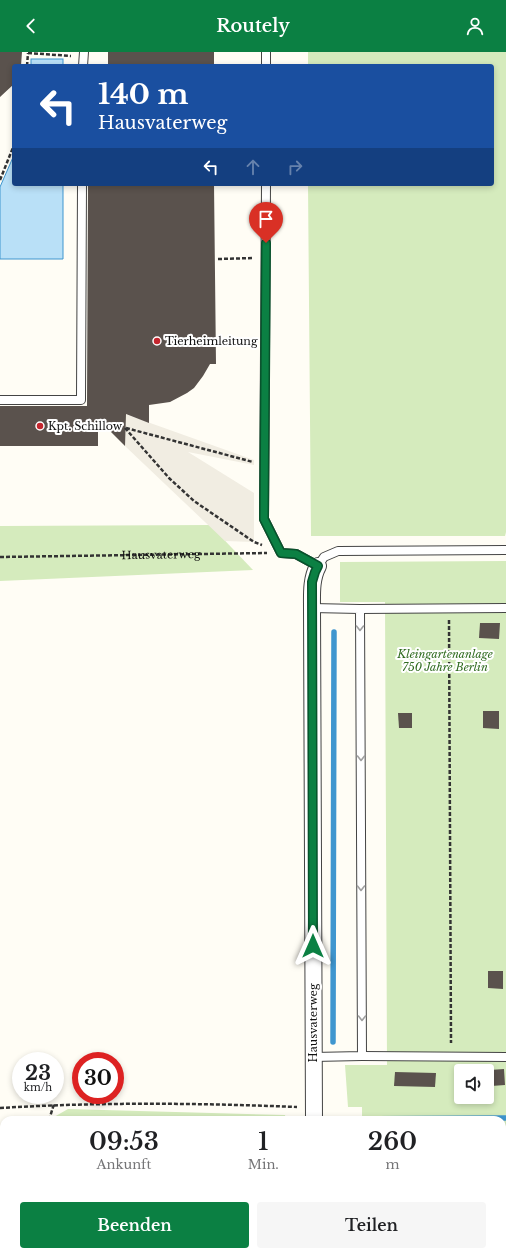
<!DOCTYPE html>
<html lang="de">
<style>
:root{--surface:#fff;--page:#f6f6f6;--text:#202124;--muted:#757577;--accent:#0b8043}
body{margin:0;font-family:"Libre Baskerville",serif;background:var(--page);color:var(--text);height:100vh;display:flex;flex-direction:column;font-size:15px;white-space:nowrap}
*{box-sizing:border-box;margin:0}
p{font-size:13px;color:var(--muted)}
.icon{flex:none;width:22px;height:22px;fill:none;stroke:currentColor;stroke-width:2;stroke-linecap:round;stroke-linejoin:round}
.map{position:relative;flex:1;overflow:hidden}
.panel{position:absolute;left:0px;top:1064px;width:506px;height:140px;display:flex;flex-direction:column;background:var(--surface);border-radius:12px 12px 0 0;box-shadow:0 2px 6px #0003}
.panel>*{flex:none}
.banner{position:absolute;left:12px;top:12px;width:482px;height:122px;border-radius:4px;box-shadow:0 2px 6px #0003;background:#1a4fa0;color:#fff;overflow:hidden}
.controls{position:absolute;left:454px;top:1012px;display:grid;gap:8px}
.controls a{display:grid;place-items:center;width:40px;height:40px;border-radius:4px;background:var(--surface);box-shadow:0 2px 6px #0003;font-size:20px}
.speed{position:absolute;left:12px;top:1000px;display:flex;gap:8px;font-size:20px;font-weight:700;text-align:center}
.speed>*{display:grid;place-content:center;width:52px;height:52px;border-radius:50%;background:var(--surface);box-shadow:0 2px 6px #0003;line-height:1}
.speed small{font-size:10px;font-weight:400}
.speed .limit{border:6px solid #d22;background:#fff;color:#111}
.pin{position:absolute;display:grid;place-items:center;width:34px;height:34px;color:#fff;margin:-41px -17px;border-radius:50% 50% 50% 0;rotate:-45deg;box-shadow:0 0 4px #0007}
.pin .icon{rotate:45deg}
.me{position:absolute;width:44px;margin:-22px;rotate:0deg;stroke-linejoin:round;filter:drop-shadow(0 0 3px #0008)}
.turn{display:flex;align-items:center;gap:14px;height:84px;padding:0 20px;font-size:18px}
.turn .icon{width:52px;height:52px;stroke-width:2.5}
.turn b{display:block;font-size:28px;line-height:34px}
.lanes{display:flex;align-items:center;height:38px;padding:0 20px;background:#0003;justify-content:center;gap:20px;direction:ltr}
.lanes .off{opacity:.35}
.eta{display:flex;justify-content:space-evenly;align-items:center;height:68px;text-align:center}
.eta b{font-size:24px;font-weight:600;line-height:28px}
.button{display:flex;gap:8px;margin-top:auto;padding:8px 20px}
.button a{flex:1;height:46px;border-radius:4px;background:var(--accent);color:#fff;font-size:16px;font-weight:600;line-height:46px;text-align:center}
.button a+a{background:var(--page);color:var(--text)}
header{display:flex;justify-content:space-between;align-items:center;height:52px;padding:0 20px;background:var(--accent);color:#fff;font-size:18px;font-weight:600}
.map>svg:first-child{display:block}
.green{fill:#d5ebbd;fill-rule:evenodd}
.plaza{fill:#f1ede2}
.water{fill:#b9e0f7;stroke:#3f96cf}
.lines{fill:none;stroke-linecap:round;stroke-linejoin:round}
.stream{stroke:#3f96cf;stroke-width:5.5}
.building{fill:#5a524d}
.lane-casing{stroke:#444;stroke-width:10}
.street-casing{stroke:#444;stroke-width:18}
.path{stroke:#333;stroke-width:2.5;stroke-dasharray:4 2;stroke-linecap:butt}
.lane{stroke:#fff;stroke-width:8}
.street{stroke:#fff;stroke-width:16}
.oneway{stroke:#a0a0a0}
.route-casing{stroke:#07532c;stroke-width:10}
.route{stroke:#0b8043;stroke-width:7}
.poi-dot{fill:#c4262e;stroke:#fff;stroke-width:1.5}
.labels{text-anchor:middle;stroke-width:4;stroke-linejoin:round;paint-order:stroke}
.poi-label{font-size:11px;fill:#111;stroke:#fff;text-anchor:start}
.street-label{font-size:11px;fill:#111;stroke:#fff}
.park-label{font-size:11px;font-style:italic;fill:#2f6b1f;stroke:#fff}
</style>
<header><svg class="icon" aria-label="back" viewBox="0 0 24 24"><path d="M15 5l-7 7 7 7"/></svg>Routely<svg class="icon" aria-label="person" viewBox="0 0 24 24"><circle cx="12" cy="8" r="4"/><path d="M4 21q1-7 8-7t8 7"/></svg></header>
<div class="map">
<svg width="506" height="1204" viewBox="0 0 506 1204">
<rect width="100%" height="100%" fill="#fffdf5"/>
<g class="green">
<polygon points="308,0 506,0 506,480 505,484 311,484 308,132 492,132 492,14 308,14"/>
<polygon points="210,473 253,518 0,529 0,474"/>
<path d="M506 509V1204H369V1200H502V1068H362V1055H348L345 1013H387L385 550H340V510ZM461 1019H487V1045H461Z"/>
<polygon points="68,1057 285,1063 286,1068 53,1068 54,1065"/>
<polygon points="56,1200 261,1200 161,1204 56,1204"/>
</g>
<polygon class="plaza" points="125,362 254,408 254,413 188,400 254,441 254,490 225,489 125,394"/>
<g class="water">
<rect x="31" y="7" width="32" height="7"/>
<polygon points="14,103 14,132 63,132 63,207 0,207 0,135"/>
</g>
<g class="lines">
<g class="stream">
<polyline points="333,990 334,580"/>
<polyline points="335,1067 506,1066"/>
<polyline points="341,1200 341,1204"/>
</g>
</g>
<g class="building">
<polygon points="0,0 22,0 21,14 14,14 14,32 0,45"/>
<rect x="108" y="0" width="106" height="14"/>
<polygon points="88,132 214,132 216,312 210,312 203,324 194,336 187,341 170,350 149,353 149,371 126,362 125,394 98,367 98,394 0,394 0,354 87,354"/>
<polygon points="480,571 500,571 499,587 479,586"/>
<polygon points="483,659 499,659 499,677 483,676"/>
<polygon points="398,661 412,661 412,676 399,676"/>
<polygon points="488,919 503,919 503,937 488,936"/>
<polygon points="504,1017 505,1033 491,1034 490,1018"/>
<polygon points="395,1020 436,1021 435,1035 394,1034"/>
</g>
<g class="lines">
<g class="lane-casing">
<g id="lane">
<polyline points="266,0 266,14"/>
<polyline points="83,14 84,0"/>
<polyline points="266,132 264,467 281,501 296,502 318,514 324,505 338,499 506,498"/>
<polyline points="0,348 81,348 82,132"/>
<polyline points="312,556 360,557 362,1004 313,1005"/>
<polyline points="360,557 506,556"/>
<polyline points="362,1004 506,1005"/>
</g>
</g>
<g class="street-casing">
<g id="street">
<path d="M314 1068 312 556C312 542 311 527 318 514"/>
<polyline points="320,1200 320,1204"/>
</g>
</g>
<g class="path">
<polyline points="28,1 71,4"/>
<polyline points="27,14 28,1"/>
<polyline points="0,128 14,93"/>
<polyline points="218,207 254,206"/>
<polyline points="125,376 169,426 194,449 254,490 262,493"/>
<polyline points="126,376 253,410"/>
<path id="s1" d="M0 505 267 501"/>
<polyline points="449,568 451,991"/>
<path d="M0 1056C99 1050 198 1051 297 1055"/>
<polyline points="49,1068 54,1052"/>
<polyline points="502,1095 506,1095"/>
<polyline points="53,1200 54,1204"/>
</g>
<use href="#lane" class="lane"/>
<use href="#street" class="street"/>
</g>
<defs><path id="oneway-chevron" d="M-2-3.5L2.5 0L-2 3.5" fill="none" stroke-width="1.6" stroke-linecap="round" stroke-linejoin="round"/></defs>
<g class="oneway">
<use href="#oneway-chevron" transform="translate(360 576) rotate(90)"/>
<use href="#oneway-chevron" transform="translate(361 706) rotate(90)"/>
<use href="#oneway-chevron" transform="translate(361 836) rotate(90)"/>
<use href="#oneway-chevron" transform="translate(362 966) rotate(90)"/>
</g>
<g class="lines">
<g class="route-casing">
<polyline id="route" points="266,191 264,467 281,501 296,502 318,514 315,520 312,530 313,894"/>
</g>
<use href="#route" class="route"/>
</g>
<g class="poi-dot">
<circle cx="157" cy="289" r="4"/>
<circle cx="40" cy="374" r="4"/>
</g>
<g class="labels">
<g class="poi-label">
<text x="165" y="293">Tierheimleitung</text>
<text x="48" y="378">Kpt. Schillow</text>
</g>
<g class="street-label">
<text dy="4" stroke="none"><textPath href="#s1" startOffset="161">Hausvaterweg</textPath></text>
<text transform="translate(313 971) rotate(-90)" y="4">Hausvaterweg</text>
</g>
<g class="park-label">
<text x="445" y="606">Kleingartenanlage<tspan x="445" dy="13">750 Jahre Berlin</tspan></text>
</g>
</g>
</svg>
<div class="controls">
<a><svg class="icon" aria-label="sound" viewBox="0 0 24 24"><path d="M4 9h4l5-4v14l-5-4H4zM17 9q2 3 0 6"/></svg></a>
</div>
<div class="speed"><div>23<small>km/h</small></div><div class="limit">30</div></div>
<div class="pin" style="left:266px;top:191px;background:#d93025"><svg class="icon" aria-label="arrive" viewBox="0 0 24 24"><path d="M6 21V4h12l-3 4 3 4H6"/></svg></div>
<svg class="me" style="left:313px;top:894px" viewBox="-20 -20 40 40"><path d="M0-17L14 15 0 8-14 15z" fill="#0b8043" stroke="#fff" stroke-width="4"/></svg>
<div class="banner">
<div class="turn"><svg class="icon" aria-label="left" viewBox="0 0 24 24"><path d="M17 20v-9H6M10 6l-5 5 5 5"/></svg><div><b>140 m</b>Hausvaterweg</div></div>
<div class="lanes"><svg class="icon" aria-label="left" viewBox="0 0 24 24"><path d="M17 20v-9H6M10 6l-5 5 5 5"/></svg><svg class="icon off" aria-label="ahead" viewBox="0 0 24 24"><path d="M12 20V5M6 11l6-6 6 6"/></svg><svg class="icon off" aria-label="right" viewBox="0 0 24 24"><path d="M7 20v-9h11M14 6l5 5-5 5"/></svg></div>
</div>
<section class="panel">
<div class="eta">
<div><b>09:53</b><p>Ankunft</p></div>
<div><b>1</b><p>Min.</p></div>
<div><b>260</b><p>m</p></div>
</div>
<div class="button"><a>Beenden</a><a>Teilen</a></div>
</section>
</div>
